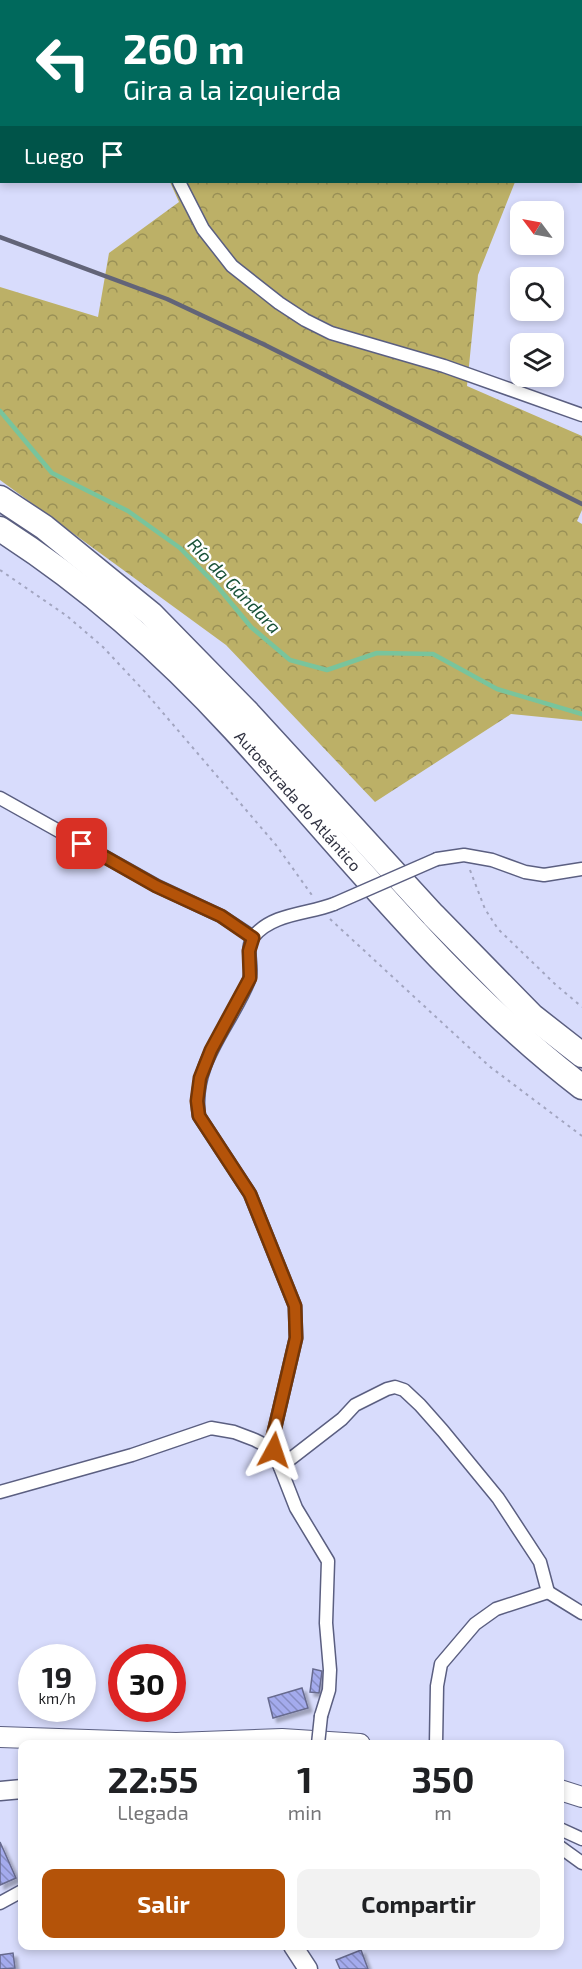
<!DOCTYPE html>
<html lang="es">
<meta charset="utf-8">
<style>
:root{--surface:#fff;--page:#f2f2f2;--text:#202124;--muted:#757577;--accent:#b45309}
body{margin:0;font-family:"Exo 2",sans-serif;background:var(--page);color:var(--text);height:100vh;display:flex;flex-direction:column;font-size:22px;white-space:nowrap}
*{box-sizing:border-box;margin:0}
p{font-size:20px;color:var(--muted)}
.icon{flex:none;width:33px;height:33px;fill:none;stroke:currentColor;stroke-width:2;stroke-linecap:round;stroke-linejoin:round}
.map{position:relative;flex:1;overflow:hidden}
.details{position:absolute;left:18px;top:1740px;width:546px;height:210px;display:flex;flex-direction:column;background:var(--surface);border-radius:12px;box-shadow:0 3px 9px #0003}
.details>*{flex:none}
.banner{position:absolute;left:0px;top:0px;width:582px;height:183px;box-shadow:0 3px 9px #0003;background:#00695c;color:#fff;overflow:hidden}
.needle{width:39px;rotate:302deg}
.controls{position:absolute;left:510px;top:201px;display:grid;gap:12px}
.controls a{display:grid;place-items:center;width:54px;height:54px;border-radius:12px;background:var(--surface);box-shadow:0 3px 9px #0003;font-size:30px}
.speed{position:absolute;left:18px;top:1644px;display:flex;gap:12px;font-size:30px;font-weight:700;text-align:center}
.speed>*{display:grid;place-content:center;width:78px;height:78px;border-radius:50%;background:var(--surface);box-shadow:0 3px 9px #0003;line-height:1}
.speed small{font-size:15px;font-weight:400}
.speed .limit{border:9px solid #d22;background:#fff;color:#111}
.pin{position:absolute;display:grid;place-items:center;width:51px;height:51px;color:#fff;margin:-26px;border-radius:12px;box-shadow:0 3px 9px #0006}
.me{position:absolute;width:66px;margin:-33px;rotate:5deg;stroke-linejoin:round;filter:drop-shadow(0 0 4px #0008)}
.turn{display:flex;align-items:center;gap:21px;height:126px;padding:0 24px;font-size:27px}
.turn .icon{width:78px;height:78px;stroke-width:2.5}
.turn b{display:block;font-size:42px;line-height:51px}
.then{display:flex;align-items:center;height:57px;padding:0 24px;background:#0003;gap:12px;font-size:22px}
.eta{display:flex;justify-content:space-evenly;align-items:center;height:102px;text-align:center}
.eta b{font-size:36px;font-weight:700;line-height:42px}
.action{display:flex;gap:12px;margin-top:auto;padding:12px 24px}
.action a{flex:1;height:69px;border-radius:12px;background:var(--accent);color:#fff;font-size:24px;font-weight:700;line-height:69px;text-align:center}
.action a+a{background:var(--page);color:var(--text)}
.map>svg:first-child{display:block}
.forest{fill:url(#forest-crowns)}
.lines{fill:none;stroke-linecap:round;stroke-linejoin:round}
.stream{stroke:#79c49c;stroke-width:4.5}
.building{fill:url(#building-back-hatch);stroke:#676b8e;stroke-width:1.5;filter:url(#shadow)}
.lane-casing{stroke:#5b5f81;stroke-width:9}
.street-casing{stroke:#5b5f81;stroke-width:15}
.secondary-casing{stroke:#5b5f81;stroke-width:21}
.primary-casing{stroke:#5b5f81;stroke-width:22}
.highway-casing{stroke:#5b5f81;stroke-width:27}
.path{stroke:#a2a5c0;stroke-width:2;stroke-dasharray:3 4.5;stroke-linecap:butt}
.lane{stroke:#fff;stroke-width:6}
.street{stroke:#fff;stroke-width:12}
.secondary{stroke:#fff;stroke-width:18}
.primary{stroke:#fff;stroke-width:20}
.highway{stroke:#fff;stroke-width:24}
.rail{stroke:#626478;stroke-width:4.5}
.street-bridge-casing{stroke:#5b5f81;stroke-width:15;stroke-linecap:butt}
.street-bridge{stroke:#fff;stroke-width:12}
.route-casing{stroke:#753606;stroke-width:15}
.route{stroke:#b45309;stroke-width:10}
.labels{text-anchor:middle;stroke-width:5;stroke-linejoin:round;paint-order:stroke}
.street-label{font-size:16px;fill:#313342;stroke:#fff}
.water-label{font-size:18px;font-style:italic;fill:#195238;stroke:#fff}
</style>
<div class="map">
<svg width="582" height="1969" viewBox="0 0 582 1969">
<defs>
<pattern id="forest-crowns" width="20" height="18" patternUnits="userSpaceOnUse" patternTransform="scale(1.5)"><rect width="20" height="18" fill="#bcb067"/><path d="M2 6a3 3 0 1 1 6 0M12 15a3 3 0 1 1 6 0" fill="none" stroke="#999056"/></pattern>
<pattern id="building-back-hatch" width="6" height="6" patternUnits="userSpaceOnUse" patternTransform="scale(1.5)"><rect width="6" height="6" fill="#a4abed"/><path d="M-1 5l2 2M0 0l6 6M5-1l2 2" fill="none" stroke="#868cc2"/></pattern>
<filter id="shadow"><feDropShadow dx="4" dy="4" stdDeviation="1.5" flood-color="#0004"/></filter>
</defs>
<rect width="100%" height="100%" fill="#d8dcfc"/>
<g class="forest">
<polygon points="397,0 582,0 581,15 580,2 396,1"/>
<polygon points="170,182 515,182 478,275 467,386 582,436 582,510 577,521 582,524 582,721 511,714 375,802 226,645 0,480 0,287 98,317 109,253 179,202"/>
</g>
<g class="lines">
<polyline class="stream" points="0,411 52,473 128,511 180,548 217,586 251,627 290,660 327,670 377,653 433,654 497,689 582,714"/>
</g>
<g class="building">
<polygon points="313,1669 322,1671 319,1693 310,1692"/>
<polygon points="302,1688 308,1708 273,1718 268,1698"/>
<polygon points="0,1842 16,1878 0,1885"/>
<polygon points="361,1950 368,1969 340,1969 336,1960"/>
<polygon points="13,1953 15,1968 0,1969 0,1955"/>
</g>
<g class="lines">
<g class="lane-casing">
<polyline id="lane" points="0,35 2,37"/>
</g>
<g class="street-casing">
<g id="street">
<polyline points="0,14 2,14"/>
<polyline points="179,182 203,229 232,266 279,303 305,320 331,333 444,366 582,415"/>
<polyline points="0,798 157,886 221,916 253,937"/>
<polyline points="437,859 464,855 492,860 525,872 544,875 582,869"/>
<polyline points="280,1467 342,1419 355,1405 387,1389 395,1387 404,1390 420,1405 443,1431 498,1498 540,1562 548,1592 496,1609 475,1624 441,1664 437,1686 436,1744"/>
<polyline points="0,1492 132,1455 211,1428 234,1432 255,1440 275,1450"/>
<polyline points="548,1592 582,1613"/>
<path d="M321 1716 329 1690 330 1670 326 1623 328 1561 296 1508 280 1467 273 1436 296 1338 295 1306 250 1194 199 1116C191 1063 231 1026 249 980 254 967 244 949 254 936 273 913 309 914 334 904"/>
<polyline points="560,1829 582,1839"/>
<polyline points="560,1847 582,1863"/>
<polyline points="0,1903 22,1891"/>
</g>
</g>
<g class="secondary-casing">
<g id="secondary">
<polyline points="0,1791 22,1789"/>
<polyline points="293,1946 308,1969"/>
</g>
</g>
<g class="primary-casing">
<g id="primary">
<polyline points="0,1737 176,1743 282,1739 360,1744"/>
<polyline points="560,1790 582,1797"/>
</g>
</g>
<g class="highway-casing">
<g id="highway">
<polyline points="0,498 44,527 151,614 248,713 433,915 532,1016 582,1055"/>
<path id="s1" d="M0 529C86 584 165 654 234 729 347 852 449 985 582 1087"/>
</g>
</g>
<g class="path">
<polyline points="27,0 27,2"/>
<polyline points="0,81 2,79"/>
<polyline points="0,96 2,98"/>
<polyline points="0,570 67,616 103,647 146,693 276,845 314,898"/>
<polyline points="470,870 485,909 498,929 556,985 582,1007"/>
<polyline points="330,919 489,1066 582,1136"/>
</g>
<use href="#lane" class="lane"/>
<use href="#street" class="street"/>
<use href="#secondary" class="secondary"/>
<use href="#primary" class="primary"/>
<use href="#highway" class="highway"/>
<polyline class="rail" points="0,237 167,299 265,345 582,504"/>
<g class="street-bridge-casing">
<g id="street-bridge">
<polyline points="334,904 437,859"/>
<polyline points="318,1744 321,1716"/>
</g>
</g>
<use href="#street-bridge" class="street-bridge"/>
</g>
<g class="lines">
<g class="route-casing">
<polyline id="route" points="82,844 156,886 221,916 253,938 249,951 250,978 211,1050 200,1078 197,1101 199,1116 250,1194 295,1306 296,1338 273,1436 274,1450"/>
</g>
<use href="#route" class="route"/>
</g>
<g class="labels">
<g class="street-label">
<text dy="6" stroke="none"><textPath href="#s1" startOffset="405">Autoestrada do Atlántico</textPath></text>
</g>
<g class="water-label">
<text transform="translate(234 586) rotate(46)" y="6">Río da Gándara</text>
</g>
</g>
</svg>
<div class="controls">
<a><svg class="needle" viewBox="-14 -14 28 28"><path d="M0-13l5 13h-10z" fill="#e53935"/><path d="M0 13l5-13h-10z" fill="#757577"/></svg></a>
<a><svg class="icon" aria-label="search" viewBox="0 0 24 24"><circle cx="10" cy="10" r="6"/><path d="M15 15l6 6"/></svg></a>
<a><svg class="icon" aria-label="layers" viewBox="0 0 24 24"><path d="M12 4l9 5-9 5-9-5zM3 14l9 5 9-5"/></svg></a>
</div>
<div class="speed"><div>19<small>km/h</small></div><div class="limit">30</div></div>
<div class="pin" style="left:82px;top:844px;background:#d93025"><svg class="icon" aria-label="arrive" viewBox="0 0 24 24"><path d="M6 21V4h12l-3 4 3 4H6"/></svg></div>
<svg class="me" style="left:274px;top:1450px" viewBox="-20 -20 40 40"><path d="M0-17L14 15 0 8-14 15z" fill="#b45309" stroke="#fff" stroke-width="4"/></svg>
<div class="banner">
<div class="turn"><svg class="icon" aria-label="left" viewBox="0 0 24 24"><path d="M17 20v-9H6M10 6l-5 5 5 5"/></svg><div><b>260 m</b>Gira a la izquierda</div></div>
<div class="then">Luego<svg class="icon" aria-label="arrive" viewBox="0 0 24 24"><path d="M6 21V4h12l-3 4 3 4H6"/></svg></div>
</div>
<section class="details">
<div class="eta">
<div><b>22:55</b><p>Llegada</p></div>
<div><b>1</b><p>min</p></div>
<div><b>350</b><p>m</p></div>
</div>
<div class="action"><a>Salir</a><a>Compartir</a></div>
</section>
</div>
